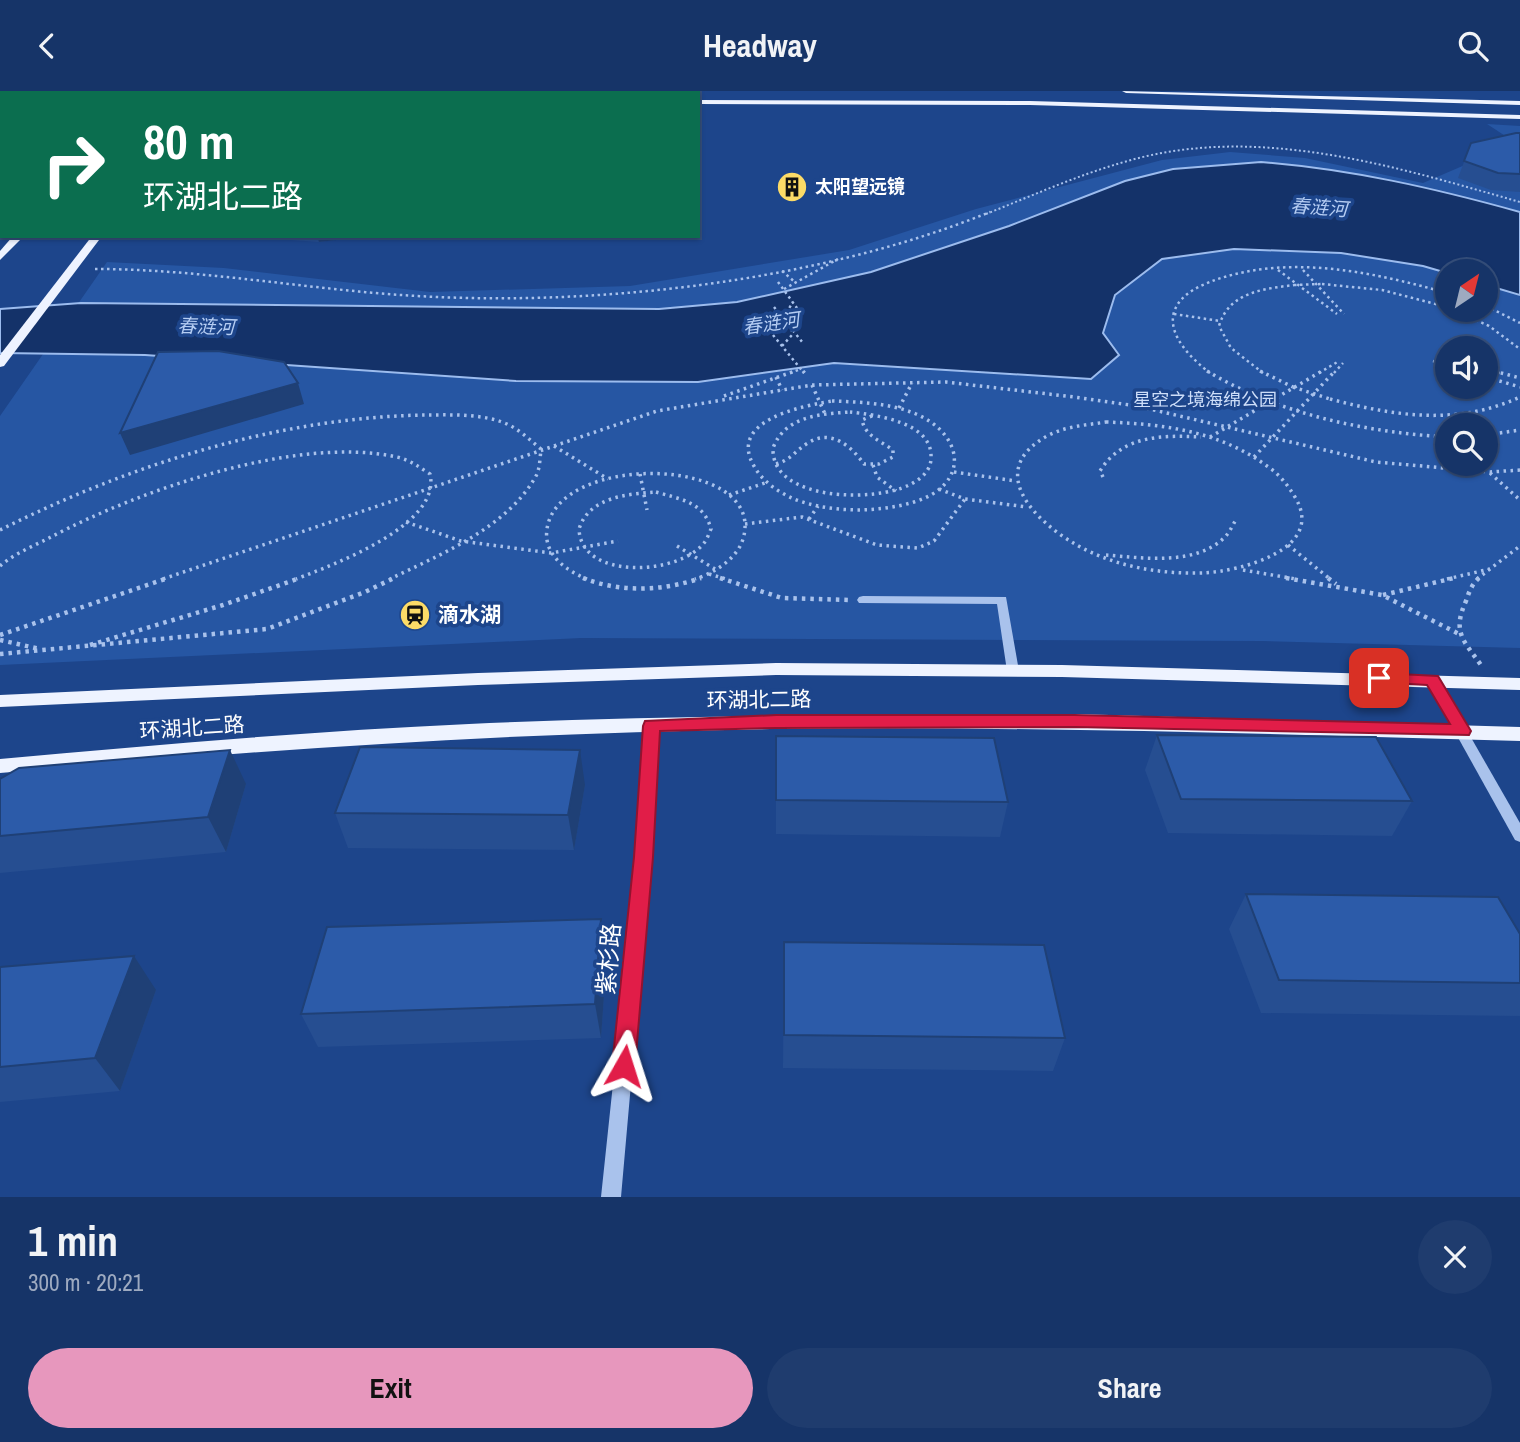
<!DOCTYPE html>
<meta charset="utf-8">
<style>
:root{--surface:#163468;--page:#1f3c6e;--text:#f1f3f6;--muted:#9eaac0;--line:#354f7c;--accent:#e797bd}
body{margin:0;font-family:"Archivo Narrow","Noto Sans SC",sans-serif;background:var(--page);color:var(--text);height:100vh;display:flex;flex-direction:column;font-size:26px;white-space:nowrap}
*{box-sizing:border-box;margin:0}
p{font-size:23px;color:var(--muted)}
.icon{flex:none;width:38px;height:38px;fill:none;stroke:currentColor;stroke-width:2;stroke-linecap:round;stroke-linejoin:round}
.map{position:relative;height:1106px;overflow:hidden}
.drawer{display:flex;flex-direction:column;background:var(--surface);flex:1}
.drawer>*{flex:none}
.hud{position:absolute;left:0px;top:0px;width:700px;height:147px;box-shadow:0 2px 5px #0004,0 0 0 2px var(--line);background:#0b6e4f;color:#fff;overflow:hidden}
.needle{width:46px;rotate:35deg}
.fabs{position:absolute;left:1435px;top:168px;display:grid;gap:14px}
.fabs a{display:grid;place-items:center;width:63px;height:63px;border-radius:50%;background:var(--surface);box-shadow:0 2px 5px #0004,0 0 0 2px var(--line);font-size:35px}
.pin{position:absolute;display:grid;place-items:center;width:60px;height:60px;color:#fff;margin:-30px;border-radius:14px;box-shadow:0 4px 10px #0006}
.me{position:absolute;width:77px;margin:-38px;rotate:6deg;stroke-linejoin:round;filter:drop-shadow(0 0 5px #0008)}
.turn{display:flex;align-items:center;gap:24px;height:147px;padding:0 28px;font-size:32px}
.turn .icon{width:91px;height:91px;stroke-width:2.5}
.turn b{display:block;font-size:49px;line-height:60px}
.round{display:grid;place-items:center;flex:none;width:74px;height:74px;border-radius:37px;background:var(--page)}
.summary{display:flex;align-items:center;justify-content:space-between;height:119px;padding:0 28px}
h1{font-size:42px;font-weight:700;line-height:52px}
.primary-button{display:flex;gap:14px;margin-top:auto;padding:14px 28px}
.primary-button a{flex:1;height:80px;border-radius:42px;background:var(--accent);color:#111;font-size:28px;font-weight:700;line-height:80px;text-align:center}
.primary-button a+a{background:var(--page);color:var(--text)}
header{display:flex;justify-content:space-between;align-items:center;height:91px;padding:0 28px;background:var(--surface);font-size:32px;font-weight:700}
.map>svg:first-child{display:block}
.green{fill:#2656a3;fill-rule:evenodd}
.water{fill:#143269;stroke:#9cbcee;stroke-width:2}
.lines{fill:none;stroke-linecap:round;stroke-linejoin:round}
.path-far3{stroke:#a9c2ec;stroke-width:2;stroke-dasharray:2 2.5;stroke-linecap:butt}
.path-far2{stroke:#a9c2ec;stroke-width:2.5;stroke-dasharray:2.5 3.5;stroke-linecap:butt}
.path-far1{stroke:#a9c2ec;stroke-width:3.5;stroke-dasharray:2.5 4.5;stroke-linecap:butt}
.path{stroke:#a9c2ec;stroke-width:4.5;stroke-dasharray:3.5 5;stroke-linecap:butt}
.minor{fill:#a9c2ec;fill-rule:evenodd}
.major{fill:#eef3ff;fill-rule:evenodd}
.path-bridge-far1{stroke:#a9c2ec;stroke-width:2.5;stroke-dasharray:2.5 3.5;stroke-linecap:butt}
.path-bridge{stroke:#a9c2ec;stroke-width:3.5;stroke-dasharray:2.5 4.5;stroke-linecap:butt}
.wall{fill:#264e91}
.shaded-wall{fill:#1f4076}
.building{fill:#2c5ba9;stroke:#1f4076;stroke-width:2}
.route{fill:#e11d48;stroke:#92132f;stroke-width:2}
.labels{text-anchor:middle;stroke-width:7;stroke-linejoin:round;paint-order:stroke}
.far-poi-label{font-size:18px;font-weight:bold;fill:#fff;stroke:#1d458b;text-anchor:start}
.far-park-label{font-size:18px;fill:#cedef9;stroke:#1d458b}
.far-water-label{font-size:19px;font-style:italic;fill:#b5cdf3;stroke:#1d458b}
.poi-label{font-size:21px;font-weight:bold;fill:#fff;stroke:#1d458b;text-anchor:start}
.street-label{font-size:21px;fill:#fff;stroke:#1d458b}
.near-street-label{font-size:24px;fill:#fff;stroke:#1d458b}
</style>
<header><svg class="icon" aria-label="back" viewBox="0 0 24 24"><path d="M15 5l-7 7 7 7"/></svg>Headway<svg class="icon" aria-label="search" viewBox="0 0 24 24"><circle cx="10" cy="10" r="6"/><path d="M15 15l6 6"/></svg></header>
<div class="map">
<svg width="1520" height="1106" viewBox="0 0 1520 1106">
<rect width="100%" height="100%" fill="#1d458b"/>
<path class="green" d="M1487 33 1520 35V557L1263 550 581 547 0 574V325L107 171 224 177 430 201 630 195 849 159 976 118 1162 69 1230 61 1305 67 1423 92 1516 52ZM1447 180H1486V219H1447ZM1447 257H1486V296H1447ZM1447 334H1486V373H1447Z"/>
<path class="water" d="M1261 71C1350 78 1434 97 1520 121V204L1486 194V180L1447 182 1423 175 1341 162 1234 158 1162 168 1115 204 1103 242 1119 264 1091 288 834 272 698 291 516 290 145 264 0 262V218L81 212 659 218 737 211 871 181 1009 135 1125 90 1173 78Z"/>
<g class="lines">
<g class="path-far3">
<polyline points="180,2 187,2"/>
<path d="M986 123C1039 102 1091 78 1147 65 1272 37 1400 77 1520 111"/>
</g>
<g class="path-far2">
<path d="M95 178C198 178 299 197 401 204 589 217 815 192 990 121"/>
<polyline points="1278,179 1337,223"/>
<polyline points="1303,179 1344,223"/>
<polyline points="782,180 796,192"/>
<polyline points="778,191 802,224"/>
<polyline points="1322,193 1382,199 1447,216"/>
<polyline points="784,198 838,168"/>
<polyline points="1486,215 1520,232"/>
<polyline points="774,216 803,252"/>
<polyline points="1454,219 1489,235 1520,258"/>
<polyline points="1174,223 1220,230"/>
<polyline points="1464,223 1476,219"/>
<polyline points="783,227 793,211"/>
<polyline points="773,244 804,282"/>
<polyline points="782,255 792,244 792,239"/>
<polyline points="1437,267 1447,269"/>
<polyline points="1433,270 1447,275"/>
<polyline points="1486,278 1500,282"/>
<polyline points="790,282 801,278"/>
<path d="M1210 282C1193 269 1167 245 1174 221 1180 203 1199 195 1215 189 1290 163 1373 181 1447 202"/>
<path d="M1263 282 1231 257 1219 235C1229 201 1263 198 1294 194"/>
<polyline points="1319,282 1339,270"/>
<polyline points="1334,282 1343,272"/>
</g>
<g class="path-far1">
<polyline points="803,280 807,285"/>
<path d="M1207 280C1279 323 1364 341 1447 346"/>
<polyline points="1260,280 1293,296"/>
<polyline points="1494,280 1520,287"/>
<polyline points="776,286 782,299"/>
<polyline points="1486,286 1520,296"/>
<polyline points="812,294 825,323"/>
<polyline points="724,305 795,280"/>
<path d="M1330 308C1394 325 1458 335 1520 306"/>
<path d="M832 310C860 311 890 312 916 323 965 344 970 394 914 411 877 422 830 422 794 408 778 401 762 390 754 375 727 329 803 315 832 310Z"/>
<polyline points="899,317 912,292"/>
<path d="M850 321C876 324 933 331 931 367 931 380 920 389 909 394 876 411 771 411 773 357 785 325 820 323 850 321Z"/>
<polyline points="1455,323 1466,334"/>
<path d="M1106 331C1163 333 1219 340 1267 375 1279 383 1287 393 1295 406 1327 459 1239 480 1204 482 1167 483 1129 478 1095 463 1049 444 975 383 1049 344 1067 335 1087 334 1106 331Z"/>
<polyline points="1486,344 1520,339"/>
<polyline points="1210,346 1322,280"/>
<polyline points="554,355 608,388"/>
<polyline points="1254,366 1335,280"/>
<path d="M776 373C791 369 796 359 808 352 831 337 852 356 864 373H879L893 366V359C881 350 865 345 862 329L874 324"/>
<polyline points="873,374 877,386 896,400"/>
<polyline points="954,381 1016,390"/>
<polyline points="1490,382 1520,409"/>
<polyline points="640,383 647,419"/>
<path d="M1103 386 1100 380C1122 344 1163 344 1201 346"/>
<polyline points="939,398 965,408 1027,416"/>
<path d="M656 401C680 408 704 411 711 438 709 442 707 449 704 452 679 484 581 490 579 438 589 406 627 403 656 401Z"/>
<polyline points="729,404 765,392"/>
<polyline points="809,428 818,415"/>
<polyline points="406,431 461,450 551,462 618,450"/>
<polyline points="745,433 802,426 877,454 918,457 934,450 965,408"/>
<path d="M0 439C130 374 276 327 423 324 450 324 481 322 507 333 520 339 530 349 541 358 540 366 540 378 536 385 507 437 441 463 390 488"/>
<polyline points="1288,454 1330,488"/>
<polyline points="677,455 715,478"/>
<path d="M1106 464C1143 467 1196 475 1225 446 1230 441 1233 433 1237 427"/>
<path d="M0 475C15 462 34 455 51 446 140 399 297 344 397 366 410 369 419 376 430 383 442 434 333 474 296 488"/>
<polyline points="1243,479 1296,488"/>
<polyline points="709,483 726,488"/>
<polyline points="163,488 657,320 812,294 946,291 1074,306 1137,315 1376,371 1490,381 1520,379"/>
<path d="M587 488C567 480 543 464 547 438 558 360 768 365 743 448 737 468 714 482 695 488"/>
<polyline points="1447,488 1490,478"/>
<polyline points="1477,488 1520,455"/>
</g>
<g class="path">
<path d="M583 487C621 502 663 500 701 487"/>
<polyline points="720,487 782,507 850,509"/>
<polyline points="1286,487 1382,504 1459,543"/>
<polyline points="1328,487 1336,493"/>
<path d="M1479 487C1472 493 1469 501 1466 510 1452 541 1463 549 1481 574"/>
<polyline points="1383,504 1454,487"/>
<polyline points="0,544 168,487"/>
<polyline points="0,549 40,558"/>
<polyline points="90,554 223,514 300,487"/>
<polyline points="0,563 267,538 365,501 394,487"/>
</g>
<g class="minor">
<polygon points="863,505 1006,506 1019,580 1013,584 1007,580 997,513 859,512 857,509 859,506"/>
<polygon points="1432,585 1438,589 1520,732 1520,751 1515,749 1426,589"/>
<polygon points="651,630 656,632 658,635 651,766 621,1106 601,1106 637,766 644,635 646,632"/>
</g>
<g class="major">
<polygon points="139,0 147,0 137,2"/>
<polygon points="202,0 210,0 201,2"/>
<polygon points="565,0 633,0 562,2"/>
<polygon points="1122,0 1520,10 1520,14 1126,2"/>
<polygon points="698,9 1030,10 1520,24 1520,28 1030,14 698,13"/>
<rect x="0" y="30" width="2" height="4"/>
<polygon points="13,145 24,145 0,169 0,160"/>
<polygon points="92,145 102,145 4,275 0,276 0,264"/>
<polygon points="776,572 1062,574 1520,587 1520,599 1062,586 776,584 478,594 0,616 0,604 478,582"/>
<path d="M1075 623 1520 636V650C1273 643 1026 635 778 638 518 641 259 659 0 682V668C156 654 313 640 469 633 671 624 873 624 1075 623Z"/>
</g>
<polyline class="path-bridge-far1" points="1294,194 1322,193"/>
<polyline class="path-bridge" points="1293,296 1330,308"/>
</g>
<g class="wall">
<polygon points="1520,42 1520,101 1491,99 1458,87 1471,52"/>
<polygon points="265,145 370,145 319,151 276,148"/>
<polygon points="1157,644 1412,710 1392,745 1168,742 1145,679"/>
<polygon points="776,645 1008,711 1000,746 776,743"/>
<polygon points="0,688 246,693 226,761 0,782"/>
<polygon points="585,694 574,759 348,757 335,722"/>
<polygon points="1246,803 1520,843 1520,925 1261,922 1229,838"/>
<polygon points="601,828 607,862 601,947 318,956 301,923"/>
<polygon points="784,851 1065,947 1053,980 783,977"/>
<polygon points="0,876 156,899 120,1000 0,1011"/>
</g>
<g class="shaded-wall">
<polygon points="317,145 370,145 319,151"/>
<polygon points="298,292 304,313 130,364 120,342"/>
<polygon points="230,659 246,693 226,761 208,726"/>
<polygon points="580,659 585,694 574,759 568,724"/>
<polygon points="601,828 607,862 601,947 595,913"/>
<polygon points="134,865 156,899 120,1000 95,967"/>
</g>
<g class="building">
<polygon points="1516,42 1520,42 1520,83 1498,82 1464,70 1471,52"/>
<polygon points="218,260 284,271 298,292 120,342 158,261"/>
<polygon points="1157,644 1376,646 1412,710 1181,708"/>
<polygon points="776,645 994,647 1008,711 776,709"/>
<polygon points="360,656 580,659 568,724 335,722"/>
<polygon points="230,659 208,726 0,745 0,688 19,677"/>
<polygon points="1246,803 1498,806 1520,843 1520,892 1279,889"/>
<polygon points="601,828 595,913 301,923 327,836"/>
<polygon points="784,851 1044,854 1065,947 784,944"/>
<polygon points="134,865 95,967 0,976 0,876"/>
</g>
<polygon class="route" points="1379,582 1438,585 1471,640 1469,644 1075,636 776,637 660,640 653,766 635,975 632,983 624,986 616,983 612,975 634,766 643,635 645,630 776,624 1075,624 1450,633 1427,594 1374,591 1371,587 1374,584"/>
<defs>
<g id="building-disc" transform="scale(1.575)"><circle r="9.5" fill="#fcdb67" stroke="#1d458b"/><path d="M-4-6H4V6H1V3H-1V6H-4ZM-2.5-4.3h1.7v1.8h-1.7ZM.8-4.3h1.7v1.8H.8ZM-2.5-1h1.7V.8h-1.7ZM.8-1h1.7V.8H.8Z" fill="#111"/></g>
<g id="station-disc" transform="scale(1.575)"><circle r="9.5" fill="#fcdb67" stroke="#1d458b"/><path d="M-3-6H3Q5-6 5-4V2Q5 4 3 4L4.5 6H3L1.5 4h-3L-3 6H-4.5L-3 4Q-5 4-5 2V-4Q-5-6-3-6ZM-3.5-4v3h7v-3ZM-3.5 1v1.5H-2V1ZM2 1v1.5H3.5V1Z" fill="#111"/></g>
</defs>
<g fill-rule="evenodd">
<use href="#building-disc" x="792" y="96"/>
<use href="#station-disc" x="415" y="524"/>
</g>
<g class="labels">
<g class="far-poi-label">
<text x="815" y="102">太阳望远镜</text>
</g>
<g class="far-park-label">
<text x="1205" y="315">星空之境海绵公园</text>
</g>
<g class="far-water-label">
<text transform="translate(1319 116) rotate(4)" y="7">春涟河</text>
<text transform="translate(771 232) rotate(-8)" y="7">春涟河</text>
<text transform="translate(206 235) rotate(2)" y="7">春涟河</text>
</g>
<g class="poi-label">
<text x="438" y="531">滴水湖</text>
</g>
<g class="street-label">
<text transform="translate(759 609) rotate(-1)" y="7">环湖北二路</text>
<text transform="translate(192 637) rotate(-4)" y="7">环湖北二路</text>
</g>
<g class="near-street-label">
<text transform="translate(609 868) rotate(-85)" y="8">紫杉路</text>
</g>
</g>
</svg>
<div class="fabs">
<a><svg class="needle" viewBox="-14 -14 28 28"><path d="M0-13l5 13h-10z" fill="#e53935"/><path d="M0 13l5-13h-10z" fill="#9eaac0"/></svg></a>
<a><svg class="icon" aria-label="sound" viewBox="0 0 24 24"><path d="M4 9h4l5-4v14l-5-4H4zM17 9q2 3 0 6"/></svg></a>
<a><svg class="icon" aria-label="search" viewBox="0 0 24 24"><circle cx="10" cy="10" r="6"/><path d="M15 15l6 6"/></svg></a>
</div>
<div class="pin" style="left:1379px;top:587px;background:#d93025"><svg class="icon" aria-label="arrive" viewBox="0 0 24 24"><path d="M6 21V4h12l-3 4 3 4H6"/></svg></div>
<svg class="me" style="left:624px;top:975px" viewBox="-20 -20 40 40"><path d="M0-17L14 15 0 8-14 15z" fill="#e11d48" stroke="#fff" stroke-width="4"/></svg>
<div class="hud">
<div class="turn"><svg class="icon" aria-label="right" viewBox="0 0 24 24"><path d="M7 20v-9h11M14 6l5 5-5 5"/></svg><div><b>80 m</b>环湖北二路</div></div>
</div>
</div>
<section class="drawer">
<div class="summary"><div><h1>1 min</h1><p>300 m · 20:21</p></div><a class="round"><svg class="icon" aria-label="close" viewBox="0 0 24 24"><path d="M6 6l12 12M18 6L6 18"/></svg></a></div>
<div class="primary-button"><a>Exit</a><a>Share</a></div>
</section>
